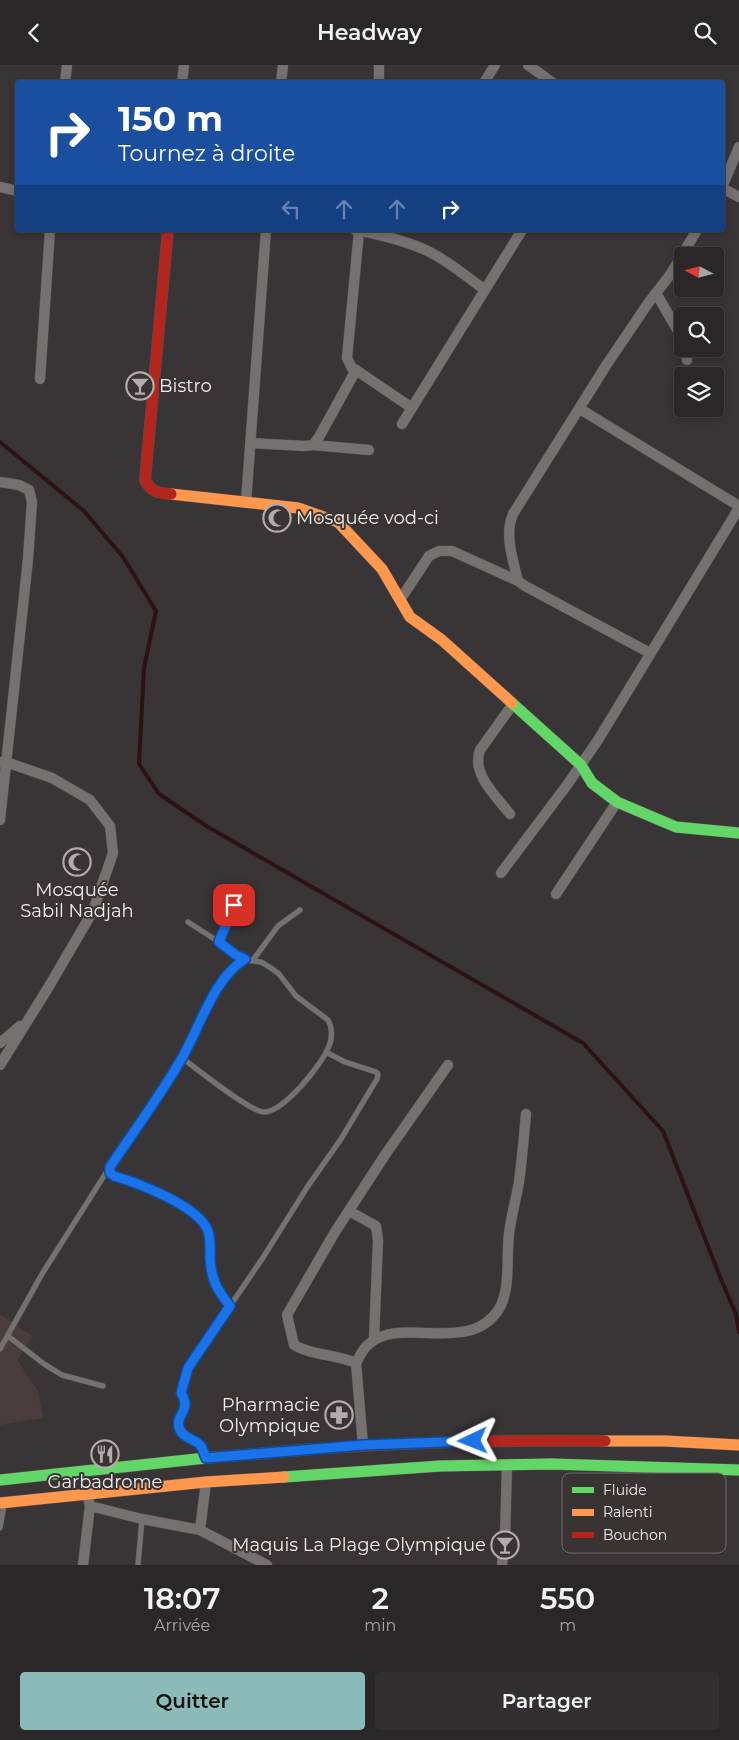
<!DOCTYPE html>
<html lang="fr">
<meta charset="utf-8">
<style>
:root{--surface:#2b2728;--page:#332f30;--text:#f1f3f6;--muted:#a6a5a8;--line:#474445;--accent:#8bbbb9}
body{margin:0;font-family:Montserrat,sans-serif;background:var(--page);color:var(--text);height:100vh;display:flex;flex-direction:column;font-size:19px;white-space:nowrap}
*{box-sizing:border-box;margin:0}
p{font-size:16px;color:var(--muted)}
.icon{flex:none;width:28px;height:28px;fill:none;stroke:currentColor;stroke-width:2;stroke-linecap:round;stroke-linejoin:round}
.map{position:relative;height:1500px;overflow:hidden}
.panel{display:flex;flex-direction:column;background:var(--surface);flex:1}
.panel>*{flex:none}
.guide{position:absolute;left:15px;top:15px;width:710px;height:152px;border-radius:5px;box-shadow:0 2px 8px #0003,0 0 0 1px var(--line);background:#1a4fa0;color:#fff;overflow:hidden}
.needle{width:32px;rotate:277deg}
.buttons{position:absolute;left:674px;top:182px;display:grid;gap:10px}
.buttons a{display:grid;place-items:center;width:50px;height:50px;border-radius:5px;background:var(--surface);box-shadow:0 2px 8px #0003,0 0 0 1px var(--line);font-size:25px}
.pin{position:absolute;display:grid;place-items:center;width:42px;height:42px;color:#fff;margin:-21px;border-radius:10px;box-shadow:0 2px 8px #0006}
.me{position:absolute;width:55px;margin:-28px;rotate:268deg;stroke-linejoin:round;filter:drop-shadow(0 0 4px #0008)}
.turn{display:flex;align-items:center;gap:18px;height:105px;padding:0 20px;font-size:22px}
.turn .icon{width:65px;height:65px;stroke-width:2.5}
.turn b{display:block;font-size:35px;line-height:42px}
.lanes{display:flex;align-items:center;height:48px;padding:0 20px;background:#0003;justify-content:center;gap:25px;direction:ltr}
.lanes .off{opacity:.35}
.eta{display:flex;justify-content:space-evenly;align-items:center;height:85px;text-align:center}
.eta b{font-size:30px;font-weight:600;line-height:35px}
.cta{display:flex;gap:10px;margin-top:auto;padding:10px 20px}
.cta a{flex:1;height:58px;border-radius:5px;background:var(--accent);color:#111;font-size:20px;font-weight:600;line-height:58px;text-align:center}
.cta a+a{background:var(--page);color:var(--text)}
header{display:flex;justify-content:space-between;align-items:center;height:65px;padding:0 20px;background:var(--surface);font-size:22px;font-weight:600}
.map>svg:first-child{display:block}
.built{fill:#493d3e}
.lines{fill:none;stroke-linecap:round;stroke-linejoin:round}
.stream{stroke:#2c1115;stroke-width:4}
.lane-casing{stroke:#575353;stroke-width:6}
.street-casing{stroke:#575353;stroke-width:11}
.fast-casing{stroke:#575353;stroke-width:12}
.slow-casing{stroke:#575353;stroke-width:12}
.jam-casing{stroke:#575353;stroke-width:12}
.lane{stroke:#757171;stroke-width:5}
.street{stroke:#757171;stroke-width:10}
.fast{stroke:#63d668;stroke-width:11}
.slow{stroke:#ff974d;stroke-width:11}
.jam{stroke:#b3261e;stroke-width:11}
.route-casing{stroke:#114b97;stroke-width:12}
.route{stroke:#1a73e8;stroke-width:9}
.labels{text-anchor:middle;stroke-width:4;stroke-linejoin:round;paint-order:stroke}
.poi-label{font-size:18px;fill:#f1eded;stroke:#3a3334;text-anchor:start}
.key{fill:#3a3334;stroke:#716b6c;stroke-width:1}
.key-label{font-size:14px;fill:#f1eded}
</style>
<header><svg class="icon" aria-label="back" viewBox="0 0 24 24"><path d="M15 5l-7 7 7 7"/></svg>Headway<svg class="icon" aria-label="search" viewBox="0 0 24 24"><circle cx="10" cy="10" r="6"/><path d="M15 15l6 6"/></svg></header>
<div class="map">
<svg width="739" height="1500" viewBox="0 0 739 1500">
<rect width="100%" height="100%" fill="#393435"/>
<polygon class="built" points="0,1249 33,1271 17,1295 38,1326 43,1353 0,1360"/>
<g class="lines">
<polyline class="stream" points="0,377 84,446 123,492 156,546 144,603 139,699 159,729 208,762 583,978 663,1066 720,1212 736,1249 739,1267"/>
<g class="lane-casing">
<g id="lane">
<path d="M245 822 234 840 219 877 236 890 245 895 261 897 271 903 279 909 296 931 328 955C332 962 333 972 329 981 323 998 284 1047 264 1047 250 1047 196 1003 182 993L207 942 222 918 235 901 245 895"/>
<polyline points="188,857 219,877"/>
<polyline points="253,895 278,861 300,845"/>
<path d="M182 993 110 1102V1108L114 1111C138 1118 199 1141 208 1166 211 1175 210 1184 210 1193 211 1215 217 1225 230 1241"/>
<polyline points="8,1271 44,1299 62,1310 103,1321"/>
<polyline points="0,1284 42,1209 109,1103"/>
<path d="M205 1391C204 1388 203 1383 201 1381 195 1373 183 1373 179 1364 173 1350 193 1346 181 1328L188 1303 264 1191 308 1121 341 1074 377 1014 378 1009 376 1007 345 997 326 987"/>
<polyline points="0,1463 4,1440"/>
<polyline points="138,1500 142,1454"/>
</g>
</g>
<g class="street-casing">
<g id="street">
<polyline points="528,0 553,18"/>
<polyline points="65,18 67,0"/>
<polyline points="182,18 184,0"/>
<polyline points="281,18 283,0"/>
<polyline points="379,18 379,0"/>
<polyline points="484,18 495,0"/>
<polyline points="0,122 18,126"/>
<polyline points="722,122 739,82"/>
<polyline points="722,123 739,132"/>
<path d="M355 165C383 170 413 177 437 191 454 201 470 214 485 225"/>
<polyline points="656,228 682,273"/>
<polyline points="686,284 687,295"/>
<polyline points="356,305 352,303 347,293 359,166"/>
<polyline points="40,314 50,165"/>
<polyline points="580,344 739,441"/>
<polyline points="402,359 522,165"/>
<polyline points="251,378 305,381 313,380 319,372 356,305 412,343"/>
<polyline points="313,380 369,385"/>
<polyline points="0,417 19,420 29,425 32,437 28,494 0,755"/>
<polyline points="246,437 266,165"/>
<polyline points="400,535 429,491 439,486 452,486 518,516"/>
<path d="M650 588 525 521 518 516C513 495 504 469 513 449L607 299 649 237 670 210 697 165"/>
<polyline points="0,697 6,697 52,713 90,735 110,761 113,788 93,846 48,923 0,1000"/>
<path d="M510 749C496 731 471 709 480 685L513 639"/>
<polyline points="501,808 567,720 598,675 739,443"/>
<polyline points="556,829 617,737"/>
<polyline points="0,978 20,961"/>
<polyline points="349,1146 376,1161 378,1175 374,1275"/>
<path d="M356 1298C360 1291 363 1283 369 1279 401 1250 469 1291 499 1244 511 1224 506 1192 509 1169 511 1152 516 1134 519 1117 522 1094 524 1072 526 1049"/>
<path d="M363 1380 356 1298C336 1289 313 1291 294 1280L287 1250 335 1167 385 1090 448 1000"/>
<polyline points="87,1428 90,1441 142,1454 200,1465 267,1500"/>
<polyline points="200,1465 206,1417"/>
<polyline points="83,1500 90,1441"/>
<polyline points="502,1500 505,1473 507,1400"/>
</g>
</g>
<g class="fast-casing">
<g id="fast">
<polyline points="512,638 581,700 592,718 617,737 676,762 739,768"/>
<polyline points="284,1412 440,1401 552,1399 739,1405"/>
<polyline points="0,1415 206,1393 302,1385"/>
</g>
</g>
<g class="slow-casing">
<g id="slow">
<polyline points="171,429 298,443 338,457 382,504 410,552 442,575 512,638"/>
<polyline points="605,1376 665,1376 739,1380"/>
<polyline points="0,1438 206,1417 284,1412"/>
</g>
</g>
<g class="jam-casing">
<g id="jam">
<path d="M168 165 145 415C151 427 158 428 171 429"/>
<path d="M302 1385C403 1377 504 1375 605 1376"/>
</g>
</g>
<use href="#lane" class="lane"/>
<use href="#street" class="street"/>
<use href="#fast" class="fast"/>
<use href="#slow" class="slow"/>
<use href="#jam" class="jam"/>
</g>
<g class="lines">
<g class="route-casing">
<path id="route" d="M234 840 219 877 236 890 245 894C213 914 200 962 182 993 160 1031 134 1066 110 1102V1108L114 1111C138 1118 199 1141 208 1166 211 1175 210 1184 210 1193 211 1214 217 1225 230 1241L188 1303 181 1328C193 1346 173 1350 180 1365 184 1374 196 1374 201 1381 203 1384 204 1389 206 1393L363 1380 473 1376"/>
</g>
<use href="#route" class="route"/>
</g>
<defs>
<g id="bar-ring" transform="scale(1.4375)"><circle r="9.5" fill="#3a3334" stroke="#b1acad" stroke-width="1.5"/><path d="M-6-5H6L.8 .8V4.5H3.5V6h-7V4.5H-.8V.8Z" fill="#b1acad"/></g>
<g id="mosque-ring" transform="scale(1.4375)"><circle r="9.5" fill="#3a3334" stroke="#b1acad" stroke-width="1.5"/><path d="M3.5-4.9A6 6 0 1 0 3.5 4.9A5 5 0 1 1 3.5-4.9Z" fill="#b1acad"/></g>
<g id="pharmacy-ring" transform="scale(1.4375)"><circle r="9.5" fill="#3a3334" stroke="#b1acad" stroke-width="1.5"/><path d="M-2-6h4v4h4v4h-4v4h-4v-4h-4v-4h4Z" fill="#b1acad"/></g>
<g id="restaurant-ring" transform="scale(1.4375)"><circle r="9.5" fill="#3a3334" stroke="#b1acad" stroke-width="1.5"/><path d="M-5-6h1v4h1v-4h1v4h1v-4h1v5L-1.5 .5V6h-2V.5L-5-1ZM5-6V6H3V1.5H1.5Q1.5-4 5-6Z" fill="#b1acad"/></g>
</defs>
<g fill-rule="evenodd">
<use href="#bar-ring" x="140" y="321"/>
<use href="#mosque-ring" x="277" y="453"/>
<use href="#mosque-ring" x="77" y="797"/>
<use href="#pharmacy-ring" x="339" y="1350"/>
<use href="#restaurant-ring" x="105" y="1389"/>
<use href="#bar-ring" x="505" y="1480"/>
</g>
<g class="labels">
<g class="poi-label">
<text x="159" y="327">Bistro</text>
<text x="296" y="459">Mosquée vod-ci</text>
<text x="77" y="831" text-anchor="middle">Mosquée<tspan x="77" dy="21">Sabil Nadjah</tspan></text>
<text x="320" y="1346" text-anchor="end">Pharmacie<tspan x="320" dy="21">Olympique</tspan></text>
<text x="105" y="1423" text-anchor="middle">Garbadrome</text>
<text x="486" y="1486" text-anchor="end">Maquis La Plage Olympique</text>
</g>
</g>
<rect x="562" y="1408" width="164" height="80" rx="8" class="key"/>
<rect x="572" y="1422" width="22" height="6" fill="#63d668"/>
<rect x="572" y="1444" width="22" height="7" fill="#ff974d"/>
<rect x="572" y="1467" width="22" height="6" fill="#b3261e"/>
<g class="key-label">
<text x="603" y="1430">Fluide</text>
<text x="603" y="1452">Ralenti</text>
<text x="603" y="1475">Bouchon</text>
</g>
</svg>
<div class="buttons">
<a><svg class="needle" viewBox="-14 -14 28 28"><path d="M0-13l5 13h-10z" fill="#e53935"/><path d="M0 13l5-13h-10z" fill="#a6a5a8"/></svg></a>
<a><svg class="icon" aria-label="search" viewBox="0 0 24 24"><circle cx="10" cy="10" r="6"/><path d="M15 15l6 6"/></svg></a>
<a><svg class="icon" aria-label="layers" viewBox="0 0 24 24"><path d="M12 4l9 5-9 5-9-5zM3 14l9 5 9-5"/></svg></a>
</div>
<div class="pin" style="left:234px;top:840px;background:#d93025"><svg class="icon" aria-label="arrive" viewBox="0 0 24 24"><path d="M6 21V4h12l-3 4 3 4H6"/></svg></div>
<svg class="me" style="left:473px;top:1376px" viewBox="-20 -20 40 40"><path d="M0-17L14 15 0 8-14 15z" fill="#1a73e8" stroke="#fff" stroke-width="4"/></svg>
<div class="guide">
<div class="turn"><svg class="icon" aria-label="right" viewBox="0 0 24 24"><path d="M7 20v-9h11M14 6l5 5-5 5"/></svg><div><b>150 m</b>Tournez à droite</div></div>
<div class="lanes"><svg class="icon off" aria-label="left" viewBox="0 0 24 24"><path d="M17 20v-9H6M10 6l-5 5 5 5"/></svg><svg class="icon off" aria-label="ahead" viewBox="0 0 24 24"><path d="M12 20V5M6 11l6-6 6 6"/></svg><svg class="icon off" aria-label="ahead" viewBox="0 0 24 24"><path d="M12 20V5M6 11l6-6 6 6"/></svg><svg class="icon" aria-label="right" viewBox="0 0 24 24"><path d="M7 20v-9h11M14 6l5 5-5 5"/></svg></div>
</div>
</div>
<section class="panel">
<div class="eta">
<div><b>18:07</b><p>Arrivée</p></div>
<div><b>2</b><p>min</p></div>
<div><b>550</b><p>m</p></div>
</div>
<div class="cta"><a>Quitter</a><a>Partager</a></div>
</section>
